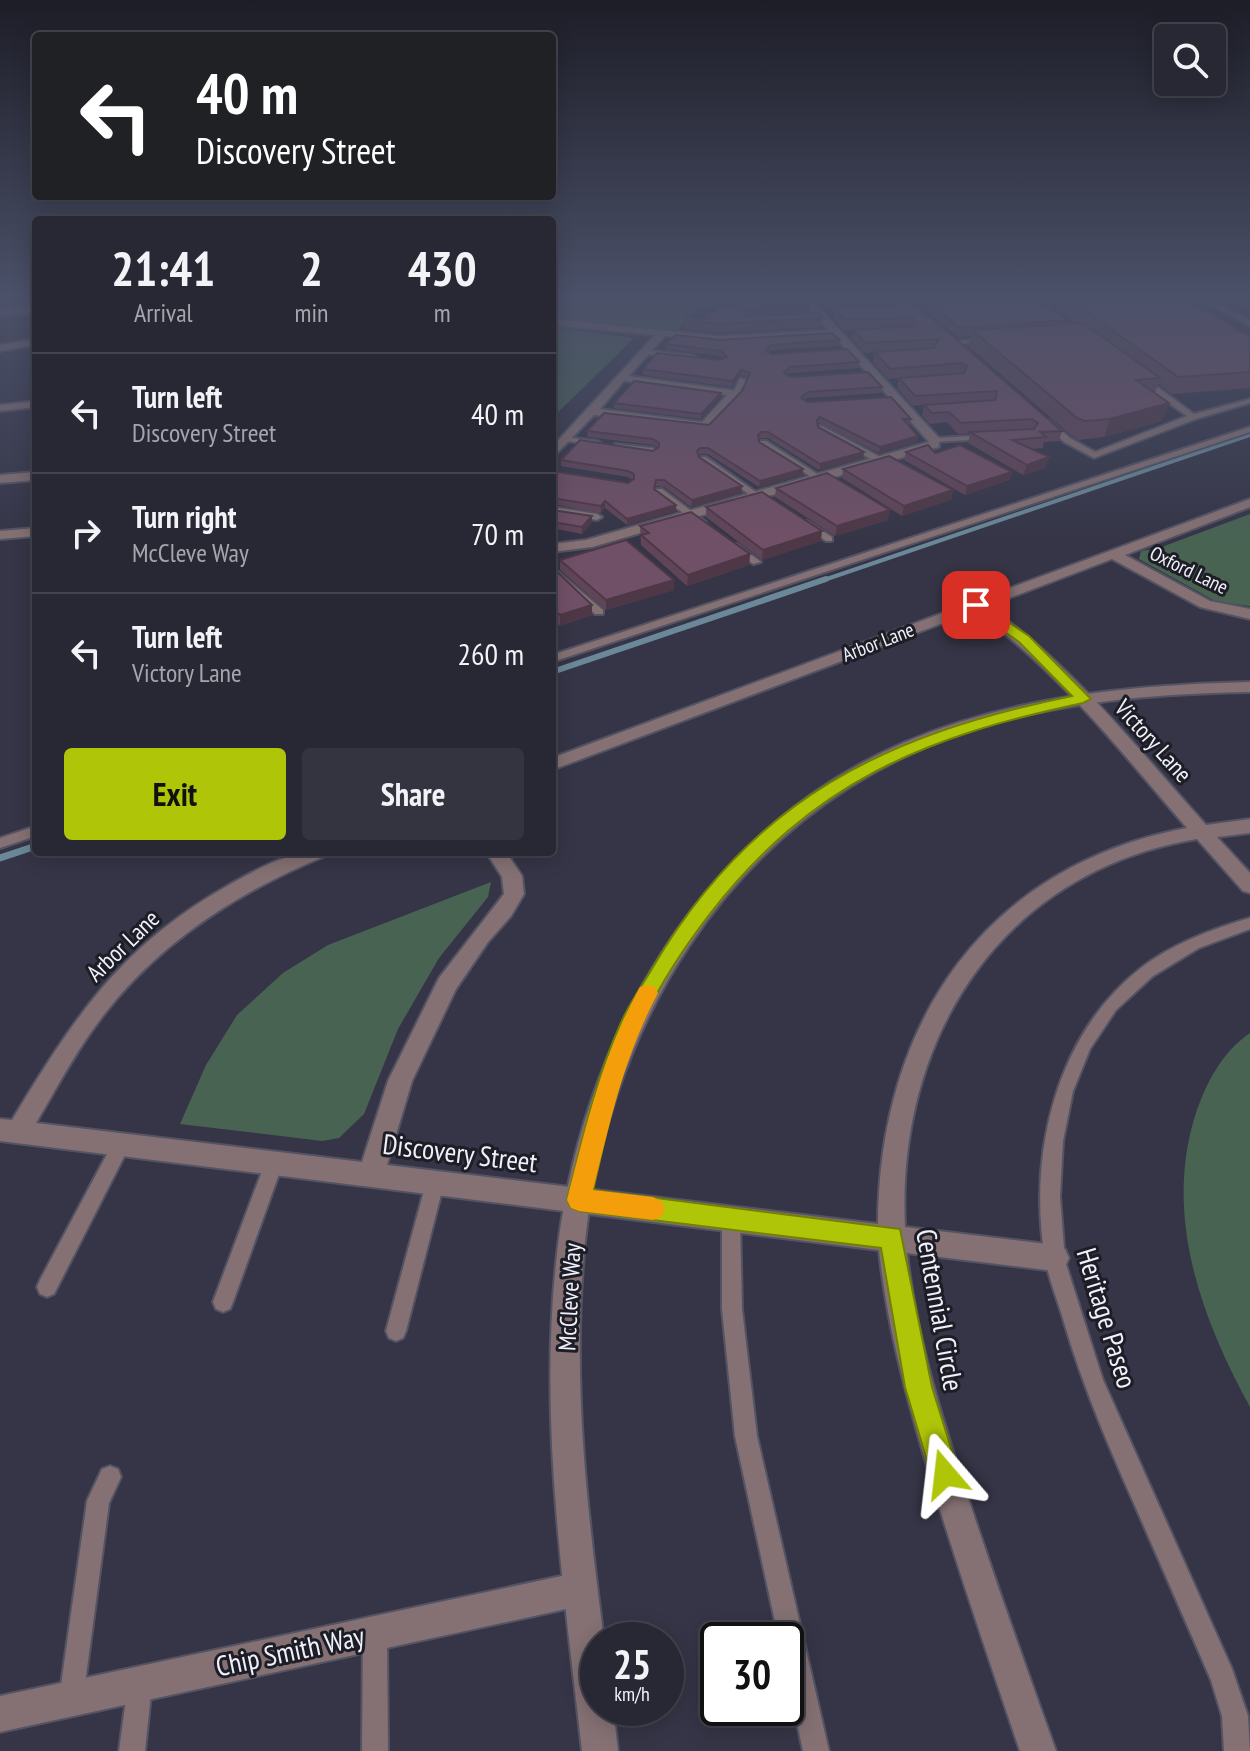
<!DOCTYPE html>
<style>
:root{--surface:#282835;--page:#343441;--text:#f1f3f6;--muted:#a5a6ad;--line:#444450;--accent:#afc508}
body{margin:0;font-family:"PT Sans Narrow",sans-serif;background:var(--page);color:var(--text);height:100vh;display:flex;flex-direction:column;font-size:30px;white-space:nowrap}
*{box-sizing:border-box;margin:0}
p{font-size:26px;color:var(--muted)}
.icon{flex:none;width:44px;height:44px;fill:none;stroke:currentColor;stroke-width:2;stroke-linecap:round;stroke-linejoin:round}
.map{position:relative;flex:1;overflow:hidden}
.sheet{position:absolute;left:32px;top:216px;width:524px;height:640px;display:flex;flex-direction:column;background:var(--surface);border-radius:8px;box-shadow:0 4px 20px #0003,0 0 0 2px var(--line)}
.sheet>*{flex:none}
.top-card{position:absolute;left:32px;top:32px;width:524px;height:168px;border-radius:8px;box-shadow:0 4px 20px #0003,0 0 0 2px var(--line);background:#202124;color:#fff;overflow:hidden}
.fabs{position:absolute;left:1154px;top:24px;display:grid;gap:16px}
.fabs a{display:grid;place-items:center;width:72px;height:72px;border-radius:8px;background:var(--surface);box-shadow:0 4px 20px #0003,0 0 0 2px var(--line);font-size:40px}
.speed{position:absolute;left:580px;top:1622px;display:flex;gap:16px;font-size:40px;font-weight:700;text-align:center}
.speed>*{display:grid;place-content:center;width:104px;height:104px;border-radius:50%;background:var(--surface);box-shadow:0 4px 20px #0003,0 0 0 2px var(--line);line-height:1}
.speed small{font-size:20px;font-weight:400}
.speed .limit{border:4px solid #111;border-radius:12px;background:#fff;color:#111}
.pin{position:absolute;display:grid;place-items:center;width:68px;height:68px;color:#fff;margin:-34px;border-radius:16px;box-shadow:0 4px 12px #0006}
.me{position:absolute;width:88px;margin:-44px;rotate:343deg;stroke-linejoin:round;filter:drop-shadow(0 0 6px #0008)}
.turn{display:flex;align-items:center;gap:28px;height:168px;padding:0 32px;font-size:36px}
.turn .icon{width:104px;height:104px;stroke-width:2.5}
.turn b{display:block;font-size:56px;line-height:68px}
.eta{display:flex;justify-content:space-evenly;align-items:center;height:136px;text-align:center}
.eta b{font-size:48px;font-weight:600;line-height:56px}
.button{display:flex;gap:16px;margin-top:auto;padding:16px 32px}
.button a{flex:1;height:92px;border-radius:8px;background:var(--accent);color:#111;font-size:32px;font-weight:600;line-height:92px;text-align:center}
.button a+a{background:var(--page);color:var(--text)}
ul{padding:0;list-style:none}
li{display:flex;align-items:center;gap:24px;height:120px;padding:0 32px;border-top:2px solid var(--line)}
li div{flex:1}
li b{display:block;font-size:30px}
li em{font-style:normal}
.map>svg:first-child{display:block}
.green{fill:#496353}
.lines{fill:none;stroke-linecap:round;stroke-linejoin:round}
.stream-far2{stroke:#6a8898;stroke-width:4}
.stream-far1{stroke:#6a8898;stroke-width:6}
.stream{stroke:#6a8898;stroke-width:7}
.service-casing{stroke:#535364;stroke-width:4}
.minor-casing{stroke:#535364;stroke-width:4}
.tertiary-casing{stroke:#535364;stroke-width:4}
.service{fill:#857173;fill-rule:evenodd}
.minor{fill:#857173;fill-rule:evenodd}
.tertiary{fill:#857173;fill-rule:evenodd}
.wall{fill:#604558;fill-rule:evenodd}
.shaded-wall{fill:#4e3847}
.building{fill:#705066;stroke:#4e3847;stroke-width:2}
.route{fill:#afc508;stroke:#728005;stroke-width:2}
.slow{fill:#f59e0b}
.labels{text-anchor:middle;stroke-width:6;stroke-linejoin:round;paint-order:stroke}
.far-street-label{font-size:20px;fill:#eff0fb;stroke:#1d1d26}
.street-label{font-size:24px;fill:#eff0fb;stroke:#1d1d26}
.near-street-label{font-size:28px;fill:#eff0fb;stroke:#1d1d26}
</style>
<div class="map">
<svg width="1250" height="1751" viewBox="0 0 1250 1751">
<rect width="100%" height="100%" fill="#353547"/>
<g class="green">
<polygon points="552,296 712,296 712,298 707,306 699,306 677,332 552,317"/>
<polygon points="552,327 634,338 552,418"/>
<polygon points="1250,514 1250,606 1217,602 1139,559 1141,551 1159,548"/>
<polygon points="491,882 488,897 439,958 398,1029 364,1114 339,1138 322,1141 180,1124 206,1065 237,1015 283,973 328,945"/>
<path d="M1250 1033V1407C1201 1318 1163 1214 1196 1113 1206 1083 1222 1052 1250 1033Z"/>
</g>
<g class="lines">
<polyline class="stream-far2" points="821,581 1250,435"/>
<polyline class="stream-far1" points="552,672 826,579"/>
<polyline class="stream" points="0,858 36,846"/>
<g class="service-casing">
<g id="service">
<polygon points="1196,296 1204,296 1250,321 1250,326"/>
<polygon points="989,338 991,341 961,344 969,351 965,353 952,342"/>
<polygon points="646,350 692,355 696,357 692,359 643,354"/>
<polygon points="1138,377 1144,377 1194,414 1250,399 1250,403 1196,419 1094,458 1064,442 1042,422 1049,420 1070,438 1095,452 1187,416 1138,381"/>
<polygon points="740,378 747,380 738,395 732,395"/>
<polygon points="822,426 884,459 885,461 878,463 819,430 819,426"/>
<polygon points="1250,427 1250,432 552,662 552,655"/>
<polygon points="990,435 991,437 987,439 935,442 931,440 935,438"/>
<polygon points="563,437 597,441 601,443 597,445 566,441 563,441"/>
<polygon points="760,441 766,441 825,479 818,481 760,445"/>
<polygon points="615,444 653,448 657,451 653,454 618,448 614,446"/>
<polygon points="700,457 706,457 763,497 756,499 700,461"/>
<polygon points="656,489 662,489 706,522 698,524 656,493"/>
<polygon points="552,507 597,514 602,517 597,520 552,513"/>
<polygon points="807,521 832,537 832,541 826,541 804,526 804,522"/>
<polygon points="731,544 737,544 761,562 753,564 731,548"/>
<polygon points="552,567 603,610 603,614 595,614 552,575"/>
<polygon points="36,826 36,836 0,848 0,838"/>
<path d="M1250 918V929L1199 948 1153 976 1116 1010 1090 1049 1073 1091 1063 1141 1060 1196 1065 1261 1103 1380 1232 1669 1248 1716 1250 1751H1224L1222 1716 1211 1680C1186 1622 1161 1565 1136 1508 1109 1447 1083 1387 1064 1322 1058 1301 1049 1280 1045 1259 1028 1155 1055 1035 1141 968 1172 944 1212 929 1250 918Z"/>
<polygon points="121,1137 127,1139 130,1145 54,1294 47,1297 40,1294 37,1287 40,1280 115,1139"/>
<polygon points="274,1155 280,1157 283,1163 233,1302 230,1309 223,1312 216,1309 213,1302 265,1163 268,1157"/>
<polygon points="435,1175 441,1177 444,1183 406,1331 403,1338 396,1341 389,1338 386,1331 426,1183 429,1177"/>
<polygon points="731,1209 738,1212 740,1218 742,1309 757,1436 829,1751 803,1751 786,1671 786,1640 779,1640 735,1436 722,1309 722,1218 724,1212"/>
<polygon points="110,1466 118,1469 121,1477 109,1503 83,1699 80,1708 71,1711 62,1708 59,1699 87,1501 102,1469"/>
<polygon points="375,1621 383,1625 387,1633 388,1751 362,1751 363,1633 367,1625"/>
<polygon points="140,1672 149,1675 152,1684 145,1751 119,1751 128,1684 131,1675"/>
</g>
</g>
<g class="minor-casing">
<g id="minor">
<path d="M799 296H808L939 438V447L592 547 552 552V544L586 540 929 442 833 335 719 342 665 336 629 376 739 391V395L709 428 594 415 552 458V447L655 335 552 325V319L719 336 828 330ZM624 381 727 395 702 422 600 409Z"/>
<polygon points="36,307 36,313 0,315 0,309"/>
<polygon points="36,339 36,345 0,351 0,345"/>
<polygon points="36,401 36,407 0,411 0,405"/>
<polygon points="36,472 36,480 0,483 0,475"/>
<path d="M1250 499V507L1125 555 1210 601 1250 609V619L1200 607 1112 559 988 606C1073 666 1137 748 1206 825L1250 819V833L1217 837 1250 873V893L1243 891 1197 839C1002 871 896 1037 905 1227L1055 1245 1065 1249 1069 1258 1065 1267 1055 1271 907 1253C915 1329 937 1401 960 1473 990 1566 1023 1659 1056 1751H1020C989 1660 958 1569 930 1477 908 1402 887 1328 879 1250L0 1141V1119L12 1120C74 1018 120 946 229 885 263 866 286 852 326 852L323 857C233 894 151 948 94 1028 72 1058 55 1091 36 1123L362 1162 388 1081 439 978 504 894 502 877 486 852H506L522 876 524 894 511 916 488 942 456 989 412 1081 387 1165 878 1224C879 1024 984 866 1187 828 1120 751 1059 671 975 611L552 770V758Z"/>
<polygon points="580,1572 592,1577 597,1589 592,1601 580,1606 0,1732 0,1696"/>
</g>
</g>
<g class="tertiary-casing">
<g id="tertiary">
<polygon points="36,528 36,536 0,539 0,531"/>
<path d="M1250 682V692C1150 694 1049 702 954 736 729 817 600 1033 583 1265 573 1390 588 1517 604 1640H598V1708H613L618 1751H582C564 1590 539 1424 556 1263 578 1046 697 832 903 743 1013 696 1132 685 1250 682Z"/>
</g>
</g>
<use href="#service" class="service"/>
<use href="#minor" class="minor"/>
<use href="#tertiary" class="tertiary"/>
</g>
<g class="wall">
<polygon points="715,296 804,296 809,313 789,314 823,318 822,327 719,333 684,329 685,320 708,319 722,306"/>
<polygon points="811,296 906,296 1062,431 1059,441 1044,442 1043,448 1031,449 1045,468 1023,475 968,443 970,433 958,434 947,422 930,424 922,415 924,405 913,406 897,388 899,378 959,373 888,379 873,362 875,352 898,351 864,353 852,339 853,330 863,329 843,330 833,318 834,309 890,305 824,309"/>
<path d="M909 296H1181L1250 337V388L1172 394 1158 384 1155 393 1162 421 1104 437 1079 440 1072 436 968 346 971 336 958 337ZM1037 299 1043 301 1059 300 1056 309 1075 323 1066 324 1067 320Z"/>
<polygon points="1219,296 1250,296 1250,308 1235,305"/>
<polygon points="720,340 840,340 839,346 771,350 768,352 772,354 859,362 859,368 790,373 787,375 791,377 882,387 881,393 807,398 804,400 808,402 911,419 910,425 908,425 917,442 879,453 819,423 818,424 818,427 863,458 819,470 768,438 760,438 759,439 759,442 803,475 759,487 708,454 700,454 699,457 742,486 741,493 691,507 664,487 656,486 655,490 676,505 676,511 627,525 605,508 601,513 552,504 552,471 628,483 633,480 628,477 561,466 561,460 653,451 658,448 653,445 588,437 587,431 709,425 742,391 748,378 741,375 732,387 643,375 643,369 720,360 723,359 720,356 665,349 665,344"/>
<polygon points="721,393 721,397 701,419 614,408 614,403"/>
<polygon points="906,452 935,453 1012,472 1009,480 965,495 904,460"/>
<polygon points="843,469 953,490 951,500 902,516 842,478"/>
<polygon points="776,488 888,520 835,536 775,497"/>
<polygon points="706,507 821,541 762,560 706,517"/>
<polygon points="552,510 592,516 592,522 582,534 552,528"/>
<polygon points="640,526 750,554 749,565 687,586 641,545"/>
<polygon points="560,560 674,590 606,610 560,570"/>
<polygon points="552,567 592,615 560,626 552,618"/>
</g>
<g class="shaded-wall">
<polygon points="1045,296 1060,296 1059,300 1043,301"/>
<polygon points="810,304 809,313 744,318 742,312 744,309"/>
<polygon points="741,370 741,375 732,387 733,381"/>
<polygon points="721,393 721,397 701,419 701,414"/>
<polygon points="1169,403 1162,421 1104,437 1110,419"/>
<polygon points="918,436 917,442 879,453 880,447"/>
<polygon points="864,452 863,458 819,470 820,464"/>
<polygon points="1049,457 1045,468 1023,475 1027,465"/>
<polygon points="803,469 803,475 759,487 760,481"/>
<polygon points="1012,472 1009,480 965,495 967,486"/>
<polygon points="742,486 741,493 691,507 692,500"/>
<polygon points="953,490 951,500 902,516 904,506"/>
<polygon points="605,501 605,508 601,513 601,506"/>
<polygon points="676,505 676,511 627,525 627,519"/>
<polygon points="890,510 888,520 835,536 837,526"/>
<polygon points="592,516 592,522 582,534 582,527"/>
<polygon points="822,531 821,541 762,560 763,550"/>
<polygon points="750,554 749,565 687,586 688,575"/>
<polygon points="674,580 674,590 606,610 606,600"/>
<polygon points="592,605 592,615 560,626 560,615"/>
</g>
<g class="building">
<polygon points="721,296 730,296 733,298 765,296 804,296 810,304 744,309 742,312 746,316 819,313 823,318 720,324 685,320 687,317 708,319 718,307 729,306"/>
<polygon points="821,296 906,296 1062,431 1040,432 1046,437 1012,440 1049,457 1027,465 970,432 1034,429 1038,423 1032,419 961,423 949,412 932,413 924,405 995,400 997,391 915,396 899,378 964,373 967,366 961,363 890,369 875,352 934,348 939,339 866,343 853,330 913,326 916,323 913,318 845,320 834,309 894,305 896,300 891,296 825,300"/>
<polygon points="921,296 1031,296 1041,301 1067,320 960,328"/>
<polygon points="1064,296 1181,296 1250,337 1250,372 1178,377"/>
<polygon points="1083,323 1160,378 1136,380 1169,403 1110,419 1085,421 1077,418 972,330"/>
<polygon points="832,333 840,340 771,345 765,351 772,354 847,349 859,362 790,367 784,373 791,377 868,372 882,387 808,392 801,398 808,402 891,397 911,419 903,419 918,436 880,447 820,417 817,420 818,427 864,452 820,464 768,432 761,432 758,435 759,442 803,469 760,481 708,448 700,448 697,451 699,457 742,486 692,500 664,480 656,480 654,489 676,505 627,519 605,501 601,506 552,498 552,471 628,483 634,479 634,474 628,471 561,460 580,440 653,451 659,447 659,443 653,439 587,431 604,413 709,425 742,391 750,373 741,370 733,381 643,369 657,353 720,360 727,357 721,351 665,344 676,335 720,340"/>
<polygon points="634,381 721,393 701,414 614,403"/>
<polygon points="928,445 935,453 960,445 1012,472 967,486 906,452"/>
<polygon points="889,456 953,490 904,506 843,469"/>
<polygon points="827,473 890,510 837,526 776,488"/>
<polygon points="762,492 822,531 763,550 706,507"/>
<polygon points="552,510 592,516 582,527 552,522"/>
<polygon points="691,512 750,554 688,575 641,535 649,533 640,526"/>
<polygon points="626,540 674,580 606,600 560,560"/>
<polygon points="552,567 592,605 560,615 552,608"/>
</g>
<linearGradient id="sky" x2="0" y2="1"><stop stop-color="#1d1d27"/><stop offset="0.55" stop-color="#4b5169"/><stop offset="1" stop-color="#4b5169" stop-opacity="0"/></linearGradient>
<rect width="1250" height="541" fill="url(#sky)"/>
<path class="route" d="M971 603H980L1029 636 1091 699 1083 703C923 737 812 782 709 915 683 949 657 988 640 1028 617 1080 606 1135 593 1190L900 1229 932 1387 959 1474 955 1484 945 1488 935 1484 931 1474 905 1387 881 1248 579 1211 571 1208 567 1200C582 1141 595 1081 620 1025 628 1005 642 986 653 967 752 798 887 734 1072 696L1019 642 971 608Z"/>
<path class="slow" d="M648 985 655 987 658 993C623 1059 611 1119 593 1190L653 1197 661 1201 665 1209 661 1217 653 1220 579 1211 571 1208 567 1200C587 1123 602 1057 640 987Z"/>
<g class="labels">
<g class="far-street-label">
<text transform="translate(1189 570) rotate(26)" y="7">Oxford Lane</text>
<text transform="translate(878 642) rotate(-21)" y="7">Arbor Lane</text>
</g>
<g class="street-label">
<text transform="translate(1153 741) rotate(48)" y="8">Victory Lane</text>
<text transform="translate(123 946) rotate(-44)" y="8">Arbor Lane</text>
<text transform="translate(570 1297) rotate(-87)" y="8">McCleve Way</text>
</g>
<g class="near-street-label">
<text transform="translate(460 1153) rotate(7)" y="10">Discovery Street</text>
<text transform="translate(940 1310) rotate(80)" y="10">Centennial Circle</text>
<text transform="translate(1107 1318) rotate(73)" y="10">Heritage Paseo</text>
<text transform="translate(290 1651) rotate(-12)" y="10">Chip Smith Way</text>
</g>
</g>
</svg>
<div class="fabs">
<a><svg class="icon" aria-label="search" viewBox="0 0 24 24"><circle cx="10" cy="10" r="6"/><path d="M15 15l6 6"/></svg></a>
</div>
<div class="speed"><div>25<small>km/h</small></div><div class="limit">30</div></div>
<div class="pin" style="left:976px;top:605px;background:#d93025"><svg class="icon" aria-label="arrive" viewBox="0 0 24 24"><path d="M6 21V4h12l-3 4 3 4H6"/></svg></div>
<svg class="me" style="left:945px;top:1474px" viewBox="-20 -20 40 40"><path d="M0-17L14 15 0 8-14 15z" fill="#afc508" stroke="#fff" stroke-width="4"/></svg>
<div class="top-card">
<div class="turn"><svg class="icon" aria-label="left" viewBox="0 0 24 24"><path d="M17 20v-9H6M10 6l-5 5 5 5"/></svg><div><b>40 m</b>Discovery Street</div></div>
</div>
<section class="sheet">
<div class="eta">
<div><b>21:41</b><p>Arrival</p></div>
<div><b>2</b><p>min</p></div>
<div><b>430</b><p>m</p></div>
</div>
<ul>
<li><svg class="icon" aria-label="left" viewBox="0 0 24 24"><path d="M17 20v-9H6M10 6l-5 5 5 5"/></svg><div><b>Turn left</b><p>Discovery Street</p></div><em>40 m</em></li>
<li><svg class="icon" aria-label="right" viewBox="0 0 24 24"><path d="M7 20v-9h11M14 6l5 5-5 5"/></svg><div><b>Turn right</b><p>McCleve Way</p></div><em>70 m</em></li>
<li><svg class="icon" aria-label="left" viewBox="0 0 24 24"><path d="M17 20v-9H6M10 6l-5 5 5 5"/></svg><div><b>Turn left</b><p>Victory Lane</p></div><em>260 m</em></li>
</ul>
<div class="button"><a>Exit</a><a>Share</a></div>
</section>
</div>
